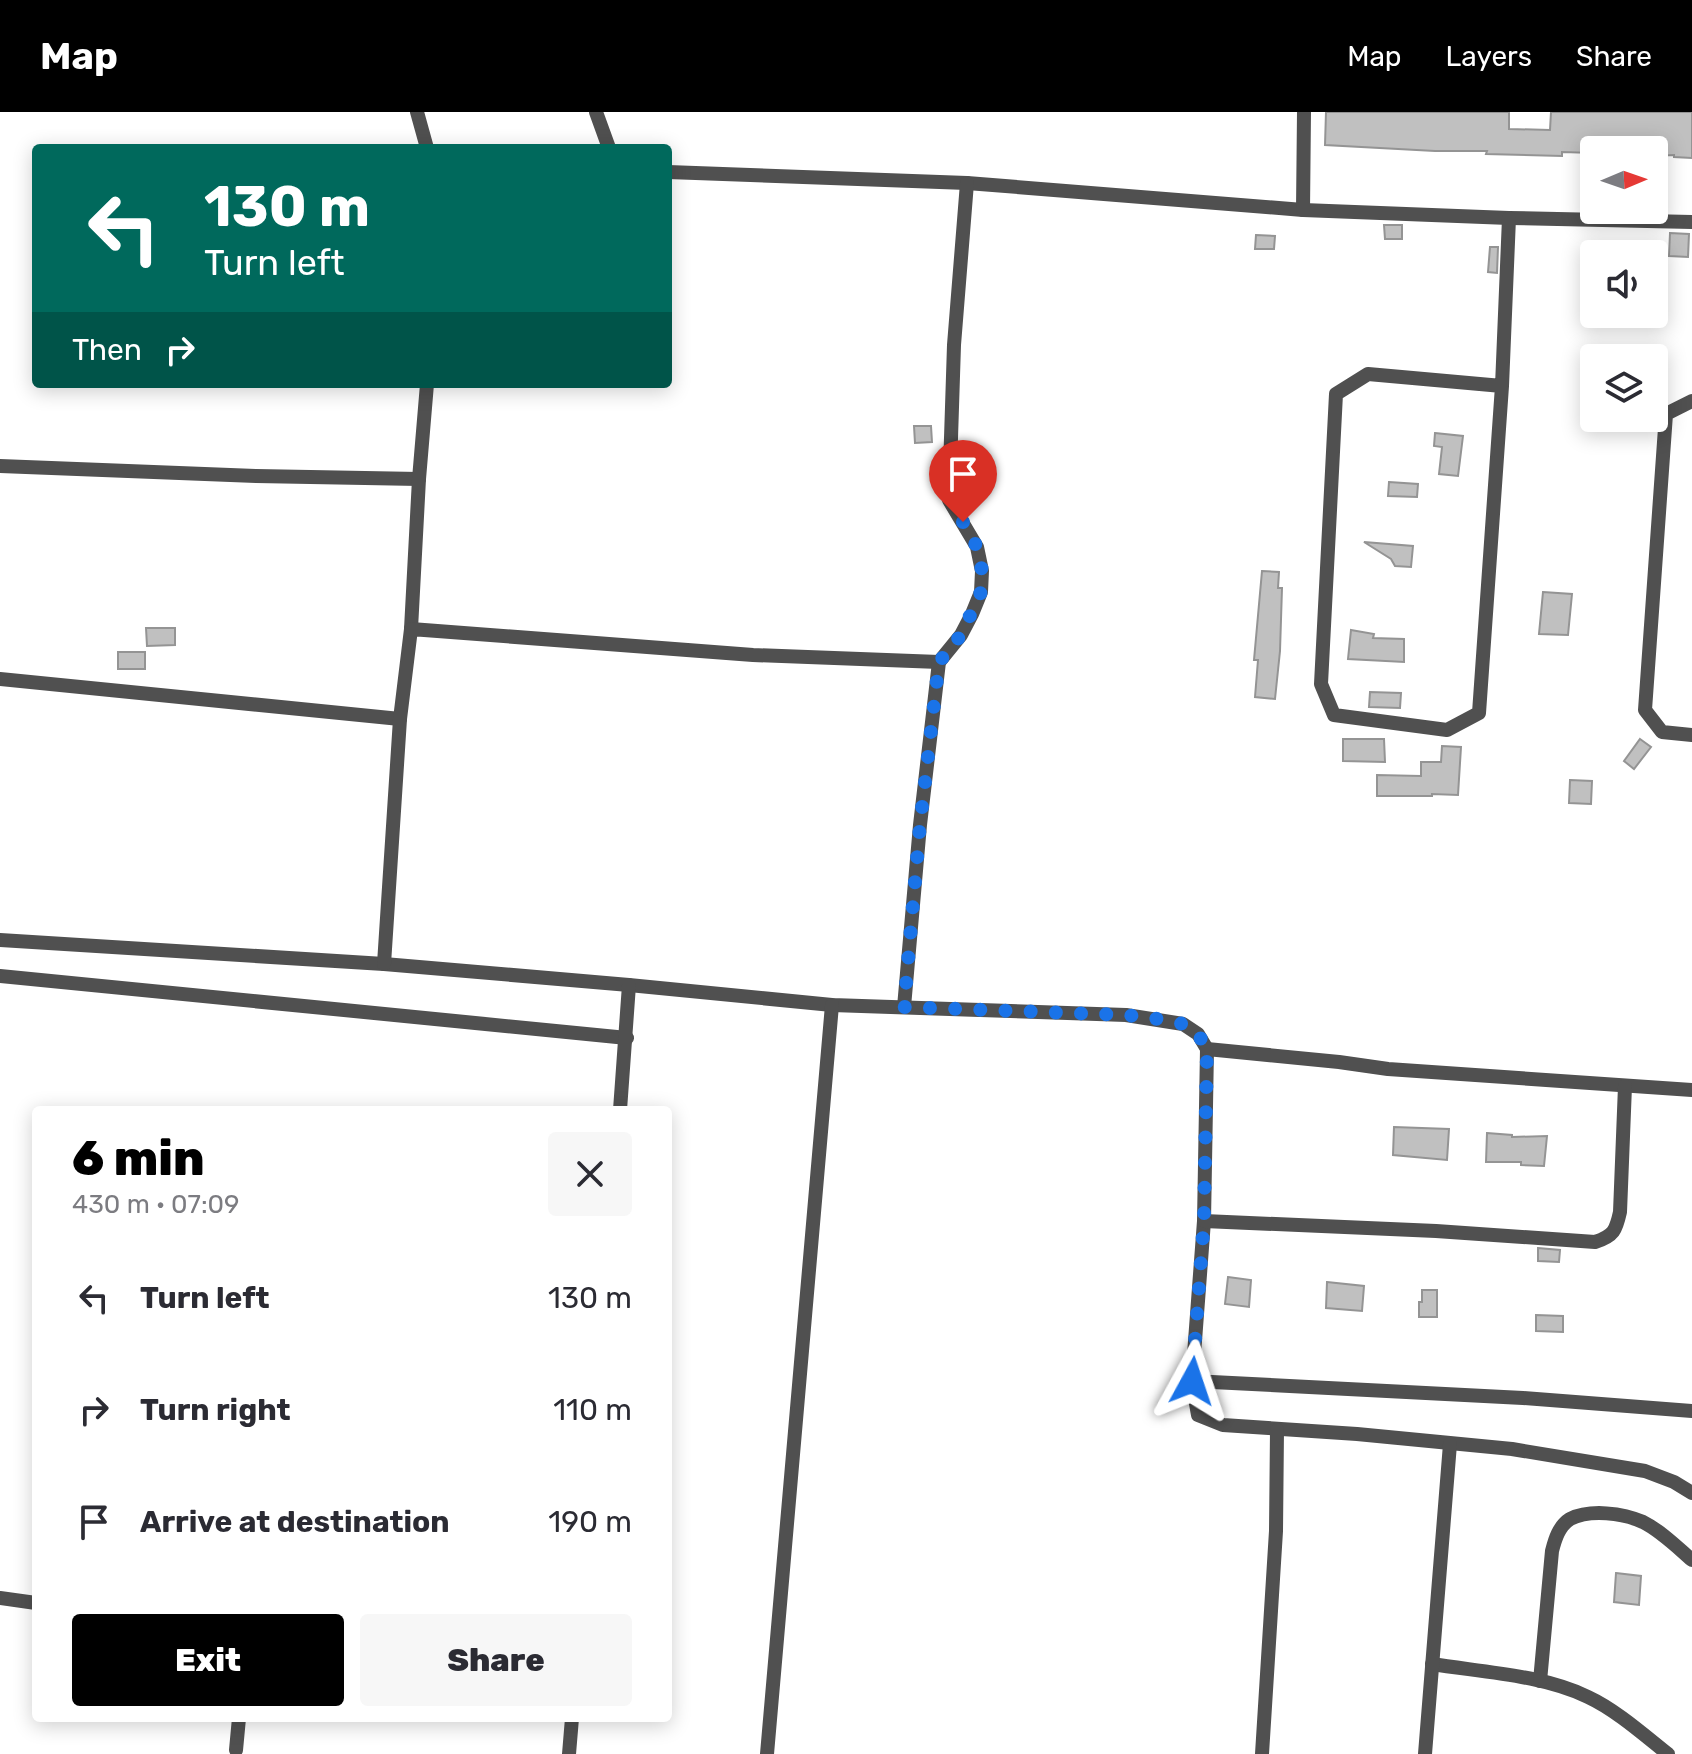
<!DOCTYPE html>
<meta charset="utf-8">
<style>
:root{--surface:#fff;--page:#f7f7f7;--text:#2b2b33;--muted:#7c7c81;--accent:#000}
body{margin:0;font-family:Rubik,sans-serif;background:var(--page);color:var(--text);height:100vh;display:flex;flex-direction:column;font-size:30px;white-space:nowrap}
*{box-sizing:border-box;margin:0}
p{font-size:26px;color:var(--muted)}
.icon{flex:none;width:44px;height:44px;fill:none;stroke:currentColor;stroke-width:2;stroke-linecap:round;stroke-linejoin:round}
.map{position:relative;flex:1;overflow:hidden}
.sheet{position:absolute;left:32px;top:994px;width:640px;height:616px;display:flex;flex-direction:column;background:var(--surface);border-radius:8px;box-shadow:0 4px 20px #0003}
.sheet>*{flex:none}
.banner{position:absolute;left:32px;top:32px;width:640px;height:244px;border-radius:8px;box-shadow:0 4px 20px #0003;background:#00695c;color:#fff;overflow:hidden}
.needle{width:52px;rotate:88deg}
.tools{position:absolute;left:1580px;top:24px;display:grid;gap:16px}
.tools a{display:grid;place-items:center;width:88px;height:88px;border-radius:8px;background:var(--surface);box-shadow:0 4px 20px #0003;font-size:40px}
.pin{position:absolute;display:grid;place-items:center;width:68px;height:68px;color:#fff;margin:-82px -34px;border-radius:50% 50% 50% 0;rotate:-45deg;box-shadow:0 0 8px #0007}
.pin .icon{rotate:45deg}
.me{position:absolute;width:88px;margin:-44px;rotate:5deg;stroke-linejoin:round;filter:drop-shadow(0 0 6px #0008)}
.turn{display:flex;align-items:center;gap:28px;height:168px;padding:0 40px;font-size:36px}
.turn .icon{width:104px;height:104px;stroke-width:2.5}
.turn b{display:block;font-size:56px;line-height:68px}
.then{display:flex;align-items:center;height:76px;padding:0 40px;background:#0003;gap:16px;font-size:30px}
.round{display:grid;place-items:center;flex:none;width:84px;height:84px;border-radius:8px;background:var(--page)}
.summary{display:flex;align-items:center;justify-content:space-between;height:136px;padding:0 40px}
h1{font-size:48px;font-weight:800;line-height:60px;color:var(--accent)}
.button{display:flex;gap:16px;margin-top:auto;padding:16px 40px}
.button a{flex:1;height:92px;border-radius:8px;background:var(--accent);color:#fff;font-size:32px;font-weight:800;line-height:92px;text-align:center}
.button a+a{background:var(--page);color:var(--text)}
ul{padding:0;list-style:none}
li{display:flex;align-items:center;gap:24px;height:112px;padding:0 40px}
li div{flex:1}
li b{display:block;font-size:30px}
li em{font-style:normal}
header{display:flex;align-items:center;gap:48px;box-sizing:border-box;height:112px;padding:0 40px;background:var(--accent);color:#fff}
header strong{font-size:38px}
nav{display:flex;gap:44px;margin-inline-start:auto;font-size:28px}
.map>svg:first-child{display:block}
.building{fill:#c0c0c0;stroke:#949494;stroke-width:2}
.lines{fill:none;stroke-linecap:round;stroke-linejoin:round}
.minor{stroke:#505050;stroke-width:14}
.route{stroke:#1a73e8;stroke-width:14;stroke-dasharray:0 25.2}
</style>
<header>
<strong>Map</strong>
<nav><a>Map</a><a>Layers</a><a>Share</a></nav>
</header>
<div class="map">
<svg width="1692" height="1642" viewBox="0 0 1692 1642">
<rect width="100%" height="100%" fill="#fff"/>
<g class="building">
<polygon points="1326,0 1509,0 1509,17 1550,18 1551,0 1692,0 1692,46 1674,45 1674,43 1654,44 1654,38 1594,38 1594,41 1562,40 1562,44 1486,42 1487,39 1435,39 1325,33"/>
<polygon points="1384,113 1402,113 1402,127 1385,127"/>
<polygon points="1670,121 1689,122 1688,145 1669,144"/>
<polygon points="1256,123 1275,124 1274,137 1255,137"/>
<polygon points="1490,135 1498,135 1497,161 1488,160"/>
<polygon points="914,314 931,314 932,330 915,331"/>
<polygon points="1435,321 1463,324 1458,364 1439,362 1442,335 1434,334"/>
<polygon points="1389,370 1418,372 1417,385 1388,384"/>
<polygon points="1364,430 1413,434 1411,455 1395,454 1391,447"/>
<polygon points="1262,459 1279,460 1278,476 1282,476 1280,539 1275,587 1255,585 1258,548 1254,548"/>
<polygon points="1543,480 1572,482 1568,523 1539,522"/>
<polygon points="146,516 175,516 175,533 147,534"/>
<polygon points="1351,518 1374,522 1373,526 1404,527 1404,550 1348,547"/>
<rect x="118" y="540" width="27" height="17"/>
<polygon points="1370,580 1401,581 1400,596 1369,595"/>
<polygon points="1343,627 1384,627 1385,650 1343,649"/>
<polygon points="1640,627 1651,635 1634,657 1624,649"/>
<polygon points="1442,634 1461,635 1458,683 1432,682 1432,684 1377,684 1377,663 1421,664 1421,650 1441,650"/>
<polygon points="1570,668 1592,669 1591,692 1569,691"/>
<polygon points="1394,1015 1449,1017 1447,1048 1393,1043"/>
<polygon points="1487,1021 1512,1023 1512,1025 1547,1024 1544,1054 1521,1053 1521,1050 1486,1050"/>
<polygon points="1538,1136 1560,1138 1559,1150 1538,1149"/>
<polygon points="1228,1165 1251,1168 1249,1195 1225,1192"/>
<polygon points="1327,1170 1364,1174 1362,1199 1326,1196"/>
<polygon points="1422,1178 1437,1178 1437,1205 1419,1205 1419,1190 1422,1190"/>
<polygon points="1536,1203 1563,1204 1563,1220 1536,1219"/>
<polygon points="1616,1461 1641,1464 1639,1493 1614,1490"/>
</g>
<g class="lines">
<g class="minor">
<polyline points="417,0 427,36"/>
<polyline points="596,0 609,36"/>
<polyline points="668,60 967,71 1303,98 1509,106 1692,110"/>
<polyline points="1303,98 1304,0"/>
<polyline points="1502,274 1368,262 1336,282 1321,572 1334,603 1447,618 1479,601 1502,274 1509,106"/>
<polyline points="1692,289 1666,302 1645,598 1662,620 1692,623"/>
<polyline points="0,354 256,364 419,367"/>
<polyline points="411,517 419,367 427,272"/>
<polyline points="0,567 400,607"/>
<polyline points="0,828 384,852 629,873 832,893 1126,903 1183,912 1198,922 1207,937 1204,1109 1192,1269 1198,1303 1223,1313 1357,1322 1512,1337 1645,1359 1674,1370 1692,1381"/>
<polyline points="384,852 400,607 411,517 753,543 939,550"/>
<polyline points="0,864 627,926"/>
<polyline points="904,895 920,713 939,550 961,523 972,502 981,480 982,459 977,435 949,388 954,233 967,71"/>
<polyline points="1207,937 1339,950 1388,957 1692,978"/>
<polyline points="620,998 629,873"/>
<path d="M1204 1109 1436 1119 1595 1130C1614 1124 1616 1118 1620 1100L1625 974"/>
<polyline points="1192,1269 1523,1286 1692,1299"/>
<polyline points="0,1486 36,1491"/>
<path d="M1432 1552C1482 1560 1543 1563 1588 1585 1616 1598 1644 1623 1668 1642"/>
<path d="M1540 1569 1552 1439C1555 1427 1559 1414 1570 1407 1590 1397 1623 1401 1643 1410 1661 1419 1677 1435 1692 1448"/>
<polyline points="236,1638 239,1606"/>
<polyline points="569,1642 572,1606"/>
<polyline points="767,1642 832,893"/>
<polyline points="1262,1642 1276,1419 1277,1318"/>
<polyline points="1425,1642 1450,1332"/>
</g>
</g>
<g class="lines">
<polyline class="route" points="963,410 977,435 982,459 981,480 961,523 939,550 920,713 904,895 1126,903 1159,907 1183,912 1190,916 1198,922 1207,937 1204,1109 1192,1269"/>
</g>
</svg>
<div class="tools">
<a><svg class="needle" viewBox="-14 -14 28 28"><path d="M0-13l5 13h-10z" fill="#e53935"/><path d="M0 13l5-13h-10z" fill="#7c7c81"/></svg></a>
<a><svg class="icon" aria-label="sound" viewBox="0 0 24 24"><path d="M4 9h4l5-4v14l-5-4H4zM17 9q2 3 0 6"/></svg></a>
<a><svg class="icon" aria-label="layers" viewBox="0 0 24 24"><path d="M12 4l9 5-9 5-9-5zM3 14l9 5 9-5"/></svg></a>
</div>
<div class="pin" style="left:963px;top:410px;background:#d93025"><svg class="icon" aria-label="arrive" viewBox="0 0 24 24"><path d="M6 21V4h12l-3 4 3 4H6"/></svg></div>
<svg class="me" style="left:1192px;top:1269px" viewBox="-20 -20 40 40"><path d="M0-17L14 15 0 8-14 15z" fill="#1a73e8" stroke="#fff" stroke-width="4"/></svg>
<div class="banner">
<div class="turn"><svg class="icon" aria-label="left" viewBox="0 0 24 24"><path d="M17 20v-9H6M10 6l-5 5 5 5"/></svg><div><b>130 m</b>Turn left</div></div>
<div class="then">Then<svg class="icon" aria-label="right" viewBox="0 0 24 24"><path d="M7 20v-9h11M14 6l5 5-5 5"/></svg></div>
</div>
<section class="sheet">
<div class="summary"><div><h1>6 min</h1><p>430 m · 07:09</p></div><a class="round"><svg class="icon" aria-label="close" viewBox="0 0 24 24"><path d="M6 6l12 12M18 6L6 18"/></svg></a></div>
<ul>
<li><svg class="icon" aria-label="left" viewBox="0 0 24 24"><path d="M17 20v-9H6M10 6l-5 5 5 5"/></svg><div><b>Turn left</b></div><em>130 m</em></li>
<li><svg class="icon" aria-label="right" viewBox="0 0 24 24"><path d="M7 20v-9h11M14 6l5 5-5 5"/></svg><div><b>Turn right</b></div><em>110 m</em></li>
<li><svg class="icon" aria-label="arrive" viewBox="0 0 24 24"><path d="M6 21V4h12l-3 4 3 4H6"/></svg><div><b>Arrive at destination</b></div><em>190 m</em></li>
</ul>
<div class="button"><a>Exit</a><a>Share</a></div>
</section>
</div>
